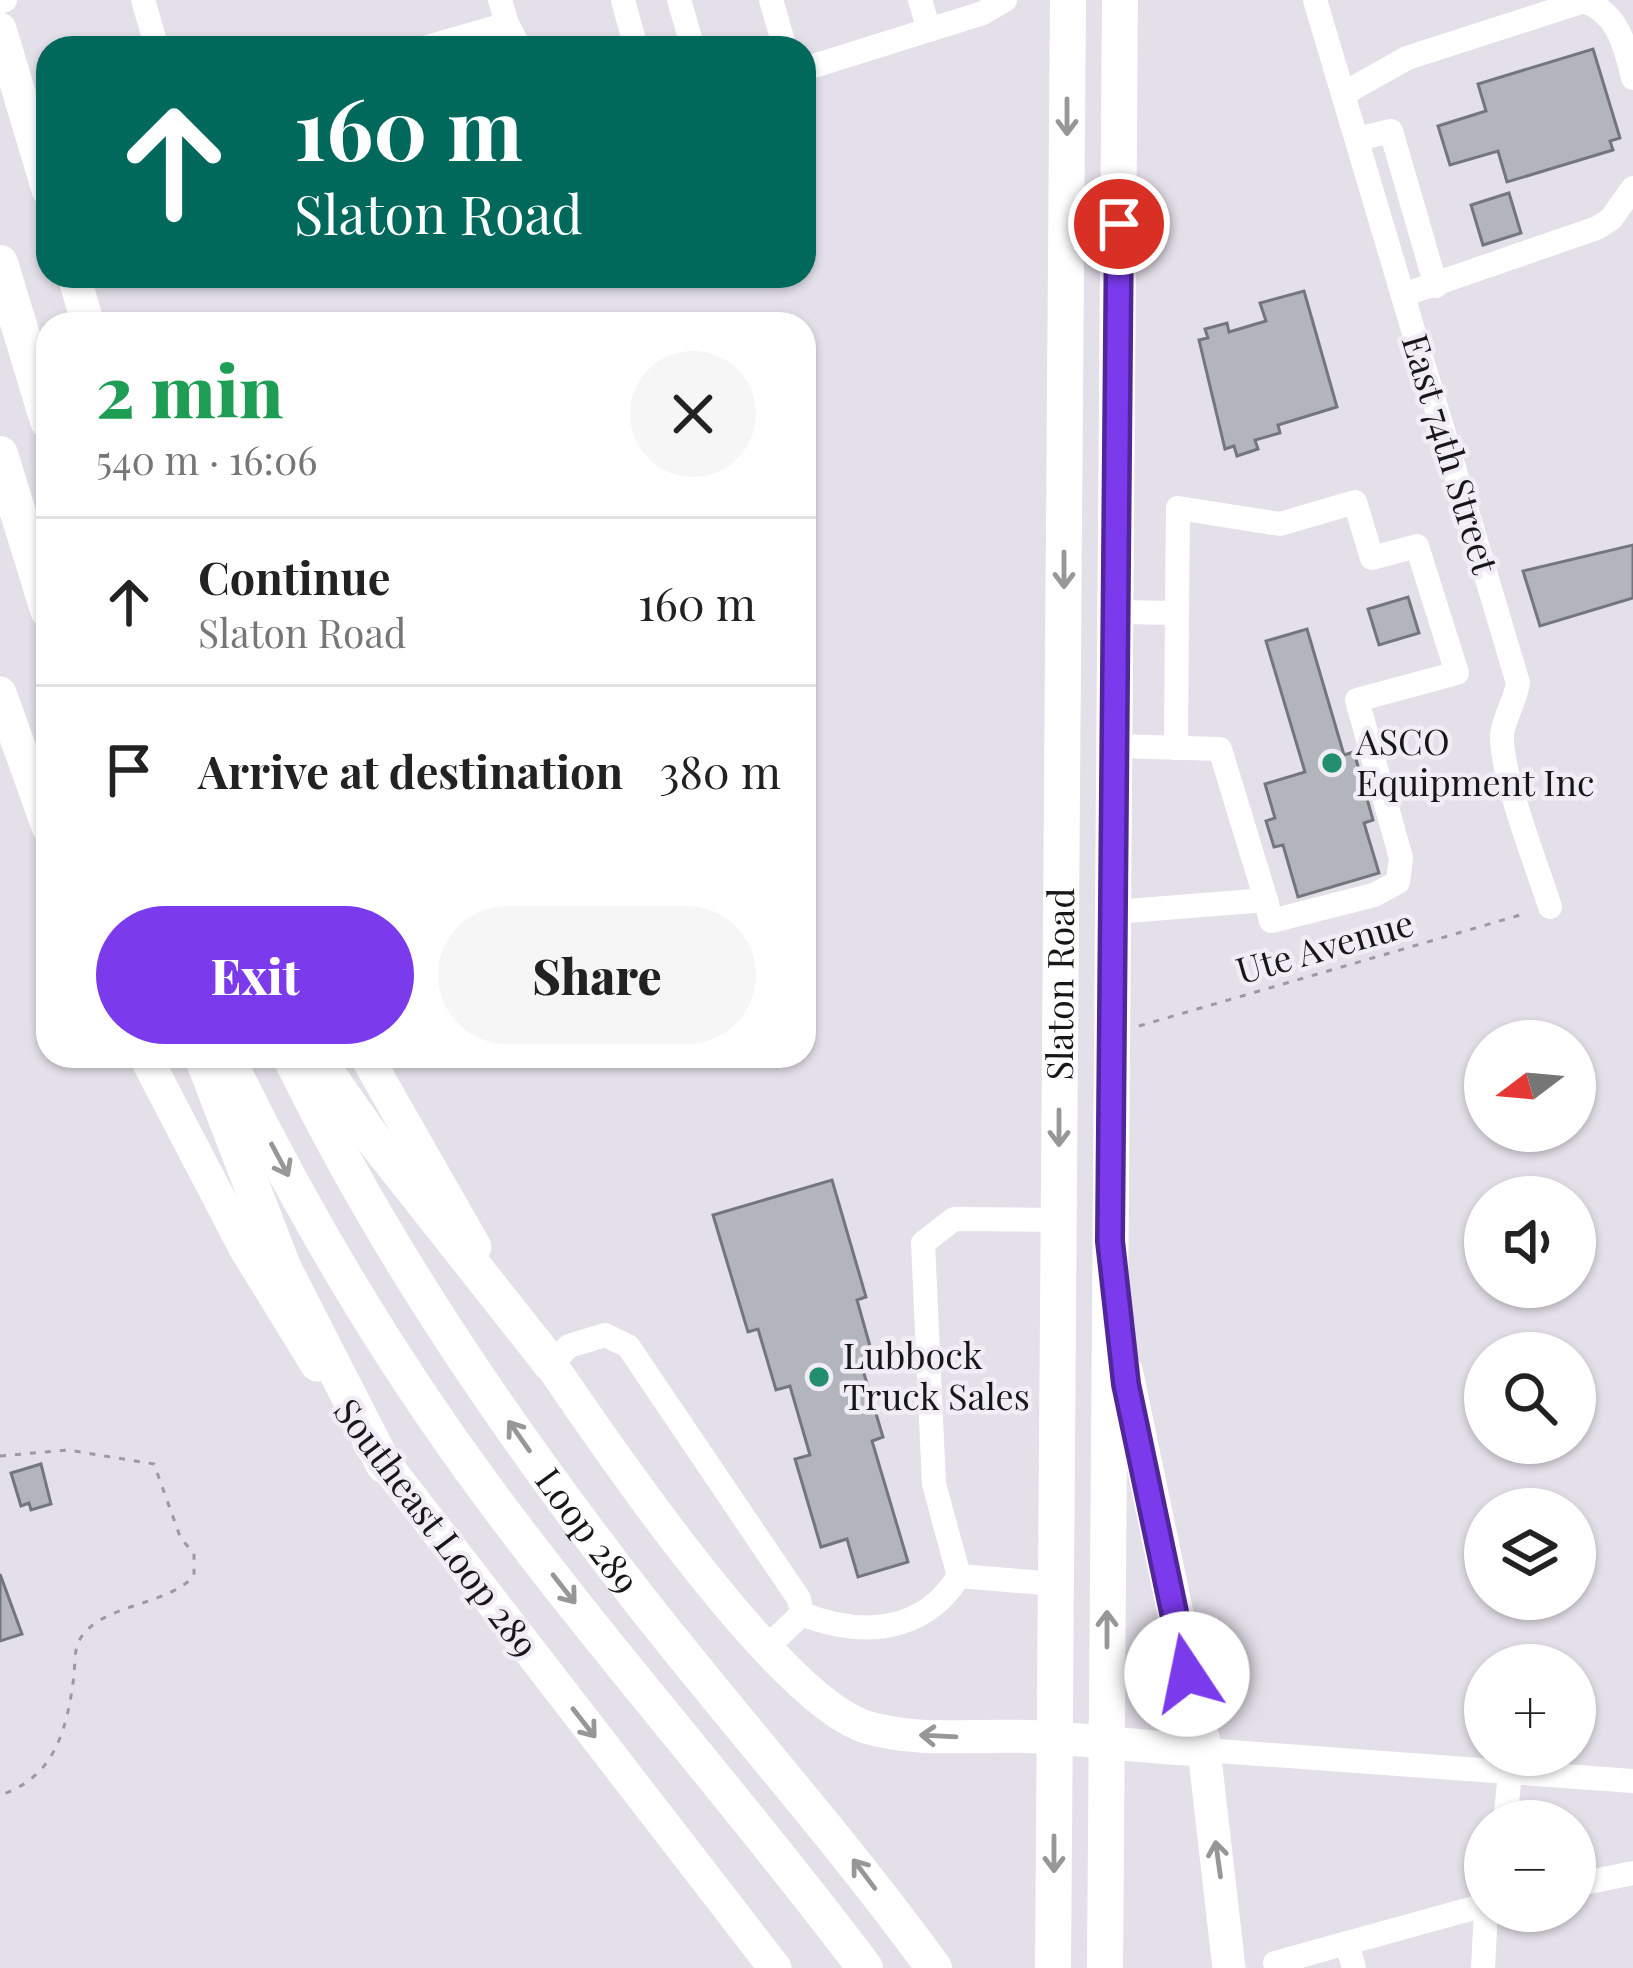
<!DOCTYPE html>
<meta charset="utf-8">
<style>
:root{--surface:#fff;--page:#f6f6f6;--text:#222;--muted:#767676;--line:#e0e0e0;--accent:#7c3aed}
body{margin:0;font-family:"Playfair Display",serif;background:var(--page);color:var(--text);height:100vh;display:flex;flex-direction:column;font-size:45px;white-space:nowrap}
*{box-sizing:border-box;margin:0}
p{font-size:39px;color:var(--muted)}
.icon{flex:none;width:66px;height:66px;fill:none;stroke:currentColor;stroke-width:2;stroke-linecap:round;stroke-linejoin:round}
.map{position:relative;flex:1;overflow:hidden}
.panel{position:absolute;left:36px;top:312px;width:780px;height:756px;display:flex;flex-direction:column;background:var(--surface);border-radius:36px;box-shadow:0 3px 9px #0004}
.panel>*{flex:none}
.banner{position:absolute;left:36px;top:36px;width:780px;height:252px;border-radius:36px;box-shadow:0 3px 9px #0004;background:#00695c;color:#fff;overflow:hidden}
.needle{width:78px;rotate:254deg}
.fabs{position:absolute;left:1464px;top:1020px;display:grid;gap:24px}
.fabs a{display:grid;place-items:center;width:132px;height:132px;border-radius:50%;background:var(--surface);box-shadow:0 3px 9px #0004;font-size:60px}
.pin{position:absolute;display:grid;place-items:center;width:102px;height:102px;color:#fff;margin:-51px;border:6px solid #fff;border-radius:50%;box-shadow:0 3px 12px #0007}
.me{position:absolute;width:132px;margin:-66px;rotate:349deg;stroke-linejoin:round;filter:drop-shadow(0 0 9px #0008)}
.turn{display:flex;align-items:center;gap:42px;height:252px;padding:0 60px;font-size:54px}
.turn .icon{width:156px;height:156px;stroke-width:2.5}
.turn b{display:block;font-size:84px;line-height:102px}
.round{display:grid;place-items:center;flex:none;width:126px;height:126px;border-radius:63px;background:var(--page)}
.headline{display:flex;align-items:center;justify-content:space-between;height:204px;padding:0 60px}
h1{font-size:72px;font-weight:800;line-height:90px;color:#1e9e55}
.primary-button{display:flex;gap:24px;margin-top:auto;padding:24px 60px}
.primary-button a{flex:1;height:138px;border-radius:72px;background:var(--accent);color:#fff;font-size:48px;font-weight:800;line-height:138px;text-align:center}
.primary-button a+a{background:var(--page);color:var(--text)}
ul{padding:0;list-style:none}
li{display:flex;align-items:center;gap:36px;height:168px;padding:0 60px;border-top:3px solid var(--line)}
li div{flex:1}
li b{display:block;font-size:45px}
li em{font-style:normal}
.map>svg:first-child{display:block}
.building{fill:#b3b5bd;stroke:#74767d;stroke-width:3}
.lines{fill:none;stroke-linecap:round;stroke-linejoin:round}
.path{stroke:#9c9aa0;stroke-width:3;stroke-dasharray:6 9;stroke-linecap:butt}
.minor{stroke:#fff;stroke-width:24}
.major{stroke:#fff;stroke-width:33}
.highway{stroke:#fff;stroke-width:36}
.oneway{stroke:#979798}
.route-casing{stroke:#51269a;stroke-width:30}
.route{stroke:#7c3aed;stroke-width:21}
.poi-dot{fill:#248f6e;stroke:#f0edf6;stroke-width:4.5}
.labels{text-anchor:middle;stroke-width:9;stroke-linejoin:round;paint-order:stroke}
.street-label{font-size:36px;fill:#171719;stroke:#f0edf6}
.poi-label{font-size:36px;fill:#171719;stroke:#f0edf6;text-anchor:start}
</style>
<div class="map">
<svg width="1633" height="1968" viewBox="0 0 1633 1968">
<rect width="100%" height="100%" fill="#e3e0e9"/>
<g class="building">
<polygon points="1593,49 1620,138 1610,141 1613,150 1507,182 1498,151 1450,165 1438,126 1486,111 1478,84"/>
<polygon points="1509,193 1521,233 1483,245 1471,205"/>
<polygon points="1304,291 1337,407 1278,425 1280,433 1255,440 1258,449 1237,456 1234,446 1225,449 1199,340 1208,338 1205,329 1227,323 1229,332 1266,321 1260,303"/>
<polygon points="1633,545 1633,598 1540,626 1523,571"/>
<polygon points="1408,597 1419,633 1379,645 1368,609"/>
<polygon points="1307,629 1344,755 1354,752 1373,820 1364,823 1379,873 1298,897 1283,845 1274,847 1266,821 1275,818 1265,784 1305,772 1266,641"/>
<polygon points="832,1180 866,1297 857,1300 875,1364 862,1367 883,1437 872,1441 908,1562 858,1577 847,1539 821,1547 795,1459 810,1455 790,1386 776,1390 758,1329 748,1332 713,1215"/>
<polygon points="41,1464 51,1504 31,1510 29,1503 21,1506 11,1473"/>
<polygon points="0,1574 22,1634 0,1641"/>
</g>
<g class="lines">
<g class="path">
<polyline points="1139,1026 1527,913"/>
<path d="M0 1456 68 1450 154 1464 181 1539 194 1553V1576C165 1607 102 1603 80 1639 74 1649 75 1664 74 1676 67 1728 56 1777 0 1795"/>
</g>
<g class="minor">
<polyline points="143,0 157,48"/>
<polyline points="623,0 636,48"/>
<polyline points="679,0 693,48"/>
<polyline points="771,0 785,48"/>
<polyline points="920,0 929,30"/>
<path d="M1315 0 1518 683C1515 700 1507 713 1503 729 1495 760 1539 871 1550 907"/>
<polyline points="0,2 5,0"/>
<polyline points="507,24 520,48"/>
<polyline points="424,48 507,24 500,0"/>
<polyline points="804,69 983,13 1005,0"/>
<path d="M1343 94 1407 58 1584 1C1618 13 1625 45 1633 78"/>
<polyline points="1357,139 1391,131 1436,286"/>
<polyline points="1403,295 1597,228 1611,219 1633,188"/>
<polyline points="1116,746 1220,749 1266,900"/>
<polyline points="1176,748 1177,613"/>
<polyline points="1115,912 1266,900 1271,921 1374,895 1398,882 1401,858 1357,700 1457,673 1417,546 1372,558 1355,502 1280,524 1178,508 1177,613 1117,612"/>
<polyline points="551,1364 569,1346 605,1335 628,1346 799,1599 802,1614 767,1647"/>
<polyline points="959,1576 1056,1584"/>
<path d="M802 1614C861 1637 923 1634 959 1576L934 1484 923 1243 954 1219 1059 1220"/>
<polyline points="1204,1750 1633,1781"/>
<polyline points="1505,1821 1510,1774"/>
<polyline points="1575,1885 1633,1873"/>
<polyline points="1277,1968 1275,1963 1347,1943"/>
<polyline points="1354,1968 1347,1943 1485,1905"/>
<polyline points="1483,1968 1486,1911"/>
</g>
<g class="major">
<polyline points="0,29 48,190"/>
<polyline points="74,276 88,324"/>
<polyline points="0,693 48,827"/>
<polyline points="145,1056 245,1248 317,1365"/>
<polyline points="366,1056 475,1247"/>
<path d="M535 1341C593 1427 775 1698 866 1727 922 1744 982 1733 1039 1737 1094 1740 1148 1748 1204 1750L1229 1968"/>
<polyline points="369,1443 775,1968"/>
</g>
<g class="highway">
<polyline points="0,263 48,421"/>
<polyline points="0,454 48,610"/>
<polyline points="202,1056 283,1267 384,1465"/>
<path d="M226 1056C301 1211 390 1361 493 1499 612 1659 745 1808 865 1968"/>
<path id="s1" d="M290 1056C384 1250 507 1429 639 1599 736 1723 841 1840 934 1968"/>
<polyline points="315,1056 374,1140 551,1364"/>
<polyline points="1125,1372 1204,1750"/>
<path id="s2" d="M1053 1968 1068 0"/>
<polyline points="1105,1968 1120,0"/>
</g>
</g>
<defs><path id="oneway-shaft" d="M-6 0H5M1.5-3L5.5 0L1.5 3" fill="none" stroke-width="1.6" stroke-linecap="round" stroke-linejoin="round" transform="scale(3)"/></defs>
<g class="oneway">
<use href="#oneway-shaft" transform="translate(1067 117) rotate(90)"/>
<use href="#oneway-shaft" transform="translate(1064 570) rotate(90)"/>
<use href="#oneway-shaft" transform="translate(1059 1128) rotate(90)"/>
<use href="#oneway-shaft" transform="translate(280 1160) rotate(62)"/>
<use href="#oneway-shaft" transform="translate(519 1436) rotate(-125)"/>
<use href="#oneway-shaft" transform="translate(564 1589) rotate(52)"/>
<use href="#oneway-shaft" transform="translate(1107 1629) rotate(-90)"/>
<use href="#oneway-shaft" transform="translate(584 1723) rotate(52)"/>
<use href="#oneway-shaft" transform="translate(938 1736) rotate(-177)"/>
<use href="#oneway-shaft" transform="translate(1054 1854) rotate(90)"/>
<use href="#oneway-shaft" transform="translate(1218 1859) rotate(-98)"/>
<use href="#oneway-shaft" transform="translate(864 1874) rotate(-127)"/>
</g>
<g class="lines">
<g class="route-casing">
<polyline id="route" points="1119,224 1110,1241 1126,1384 1187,1674"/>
</g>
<use href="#route" class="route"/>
</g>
<g class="poi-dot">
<circle cx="1332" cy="763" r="12"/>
<circle cx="819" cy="1377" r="12"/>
</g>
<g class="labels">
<g class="street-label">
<text transform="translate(1450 454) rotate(73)" y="13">East 74th Street</text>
<text transform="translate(1325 947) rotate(-16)" y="13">Ute Avenue</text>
<text dy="13" stroke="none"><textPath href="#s2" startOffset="984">Slaton Road</textPath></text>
<text transform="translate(436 1528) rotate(53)" y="13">Southeast Loop 289</text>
<text dy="13" stroke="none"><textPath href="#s1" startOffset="561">Loop 289</textPath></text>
</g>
<g class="poi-label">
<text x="1356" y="755">ASCO<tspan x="1356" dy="41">Equipment Inc</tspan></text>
<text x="843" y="1369">Lubbock<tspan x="843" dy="41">Truck Sales</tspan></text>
</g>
</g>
</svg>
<div class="fabs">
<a><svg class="needle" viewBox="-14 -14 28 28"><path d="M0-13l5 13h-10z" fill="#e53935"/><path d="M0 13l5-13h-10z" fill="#767676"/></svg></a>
<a><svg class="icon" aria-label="sound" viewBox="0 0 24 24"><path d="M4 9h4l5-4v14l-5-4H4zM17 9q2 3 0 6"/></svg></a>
<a><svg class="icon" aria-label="search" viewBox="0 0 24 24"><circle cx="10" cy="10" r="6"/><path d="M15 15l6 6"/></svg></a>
<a><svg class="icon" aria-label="layers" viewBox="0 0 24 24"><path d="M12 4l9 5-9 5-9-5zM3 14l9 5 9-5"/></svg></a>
<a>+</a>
<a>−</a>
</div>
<div class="pin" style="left:1119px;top:224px;background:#d93025"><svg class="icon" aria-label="arrive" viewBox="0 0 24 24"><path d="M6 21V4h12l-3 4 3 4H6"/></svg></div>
<svg class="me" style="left:1187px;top:1674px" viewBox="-20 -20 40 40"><circle r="19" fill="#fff"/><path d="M0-13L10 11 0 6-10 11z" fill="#7c3aed"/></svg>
<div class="banner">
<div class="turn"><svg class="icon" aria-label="ahead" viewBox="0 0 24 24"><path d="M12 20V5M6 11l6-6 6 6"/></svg><div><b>160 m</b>Slaton Road</div></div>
</div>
<section class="panel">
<div class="headline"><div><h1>2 min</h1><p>540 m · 16:06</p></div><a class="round"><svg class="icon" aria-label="close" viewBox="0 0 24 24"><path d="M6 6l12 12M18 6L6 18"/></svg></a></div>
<ul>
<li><svg class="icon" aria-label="ahead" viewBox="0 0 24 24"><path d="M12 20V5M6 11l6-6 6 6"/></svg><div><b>Continue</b><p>Slaton Road</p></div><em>160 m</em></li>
<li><svg class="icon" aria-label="arrive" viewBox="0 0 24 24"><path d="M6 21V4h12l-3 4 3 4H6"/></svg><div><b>Arrive at destination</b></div><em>380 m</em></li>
</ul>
<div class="primary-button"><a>Exit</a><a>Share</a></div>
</section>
</div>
